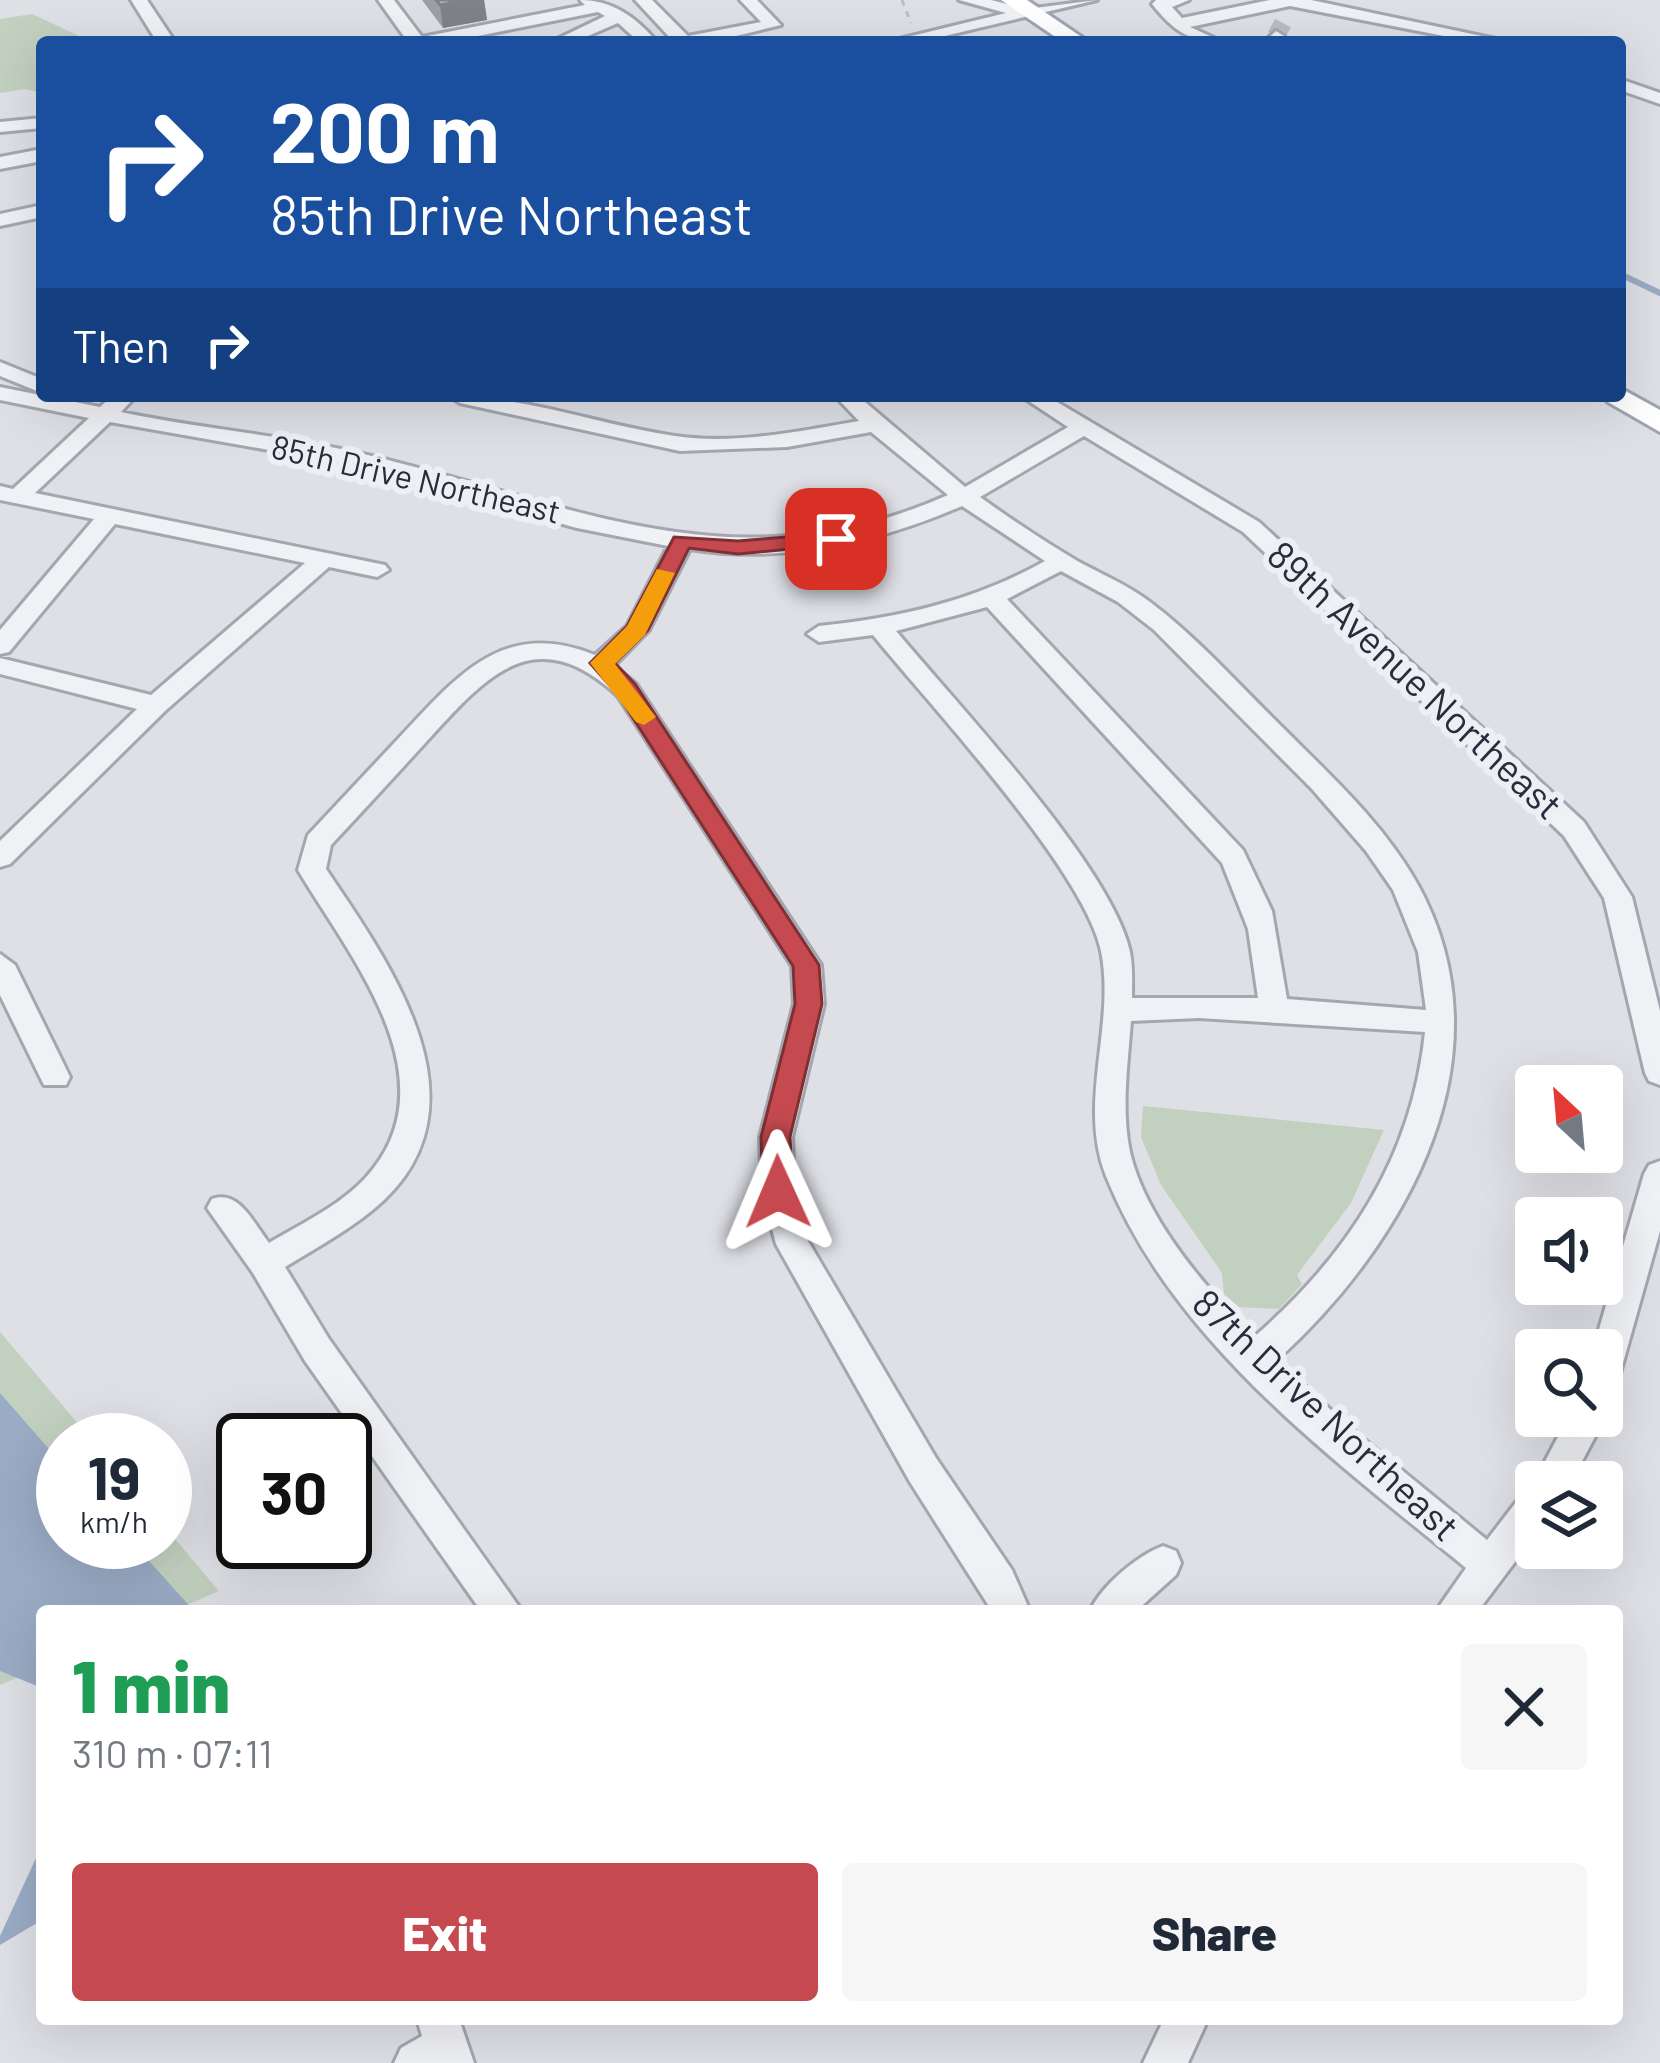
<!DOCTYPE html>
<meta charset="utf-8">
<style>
:root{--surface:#fff;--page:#f6f6f7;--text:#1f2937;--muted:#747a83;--accent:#c5494f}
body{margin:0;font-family:Barlow,sans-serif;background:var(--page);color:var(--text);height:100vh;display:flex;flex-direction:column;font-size:45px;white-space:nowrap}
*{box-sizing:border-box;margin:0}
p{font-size:39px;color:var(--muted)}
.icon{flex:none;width:66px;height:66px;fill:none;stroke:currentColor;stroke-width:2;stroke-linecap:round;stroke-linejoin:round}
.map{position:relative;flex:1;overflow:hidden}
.details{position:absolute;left:36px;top:1605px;width:1587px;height:420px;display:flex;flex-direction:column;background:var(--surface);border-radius:12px;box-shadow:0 12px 48px #0002}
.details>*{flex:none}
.banner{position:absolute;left:36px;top:36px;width:1590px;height:366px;border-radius:12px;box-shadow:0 12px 48px #0002;background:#1a4fa0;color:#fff;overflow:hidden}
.needle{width:78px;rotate:334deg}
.fabs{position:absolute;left:1515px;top:1065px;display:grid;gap:24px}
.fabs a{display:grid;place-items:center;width:108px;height:108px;border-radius:12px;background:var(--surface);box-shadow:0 12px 48px #0002;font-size:60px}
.speed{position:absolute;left:36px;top:1413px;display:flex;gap:24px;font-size:60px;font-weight:700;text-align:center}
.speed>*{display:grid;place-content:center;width:156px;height:156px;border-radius:50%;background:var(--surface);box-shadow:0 12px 48px #0002;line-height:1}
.speed small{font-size:30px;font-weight:400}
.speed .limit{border:6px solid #111;border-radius:18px;background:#fff;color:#111}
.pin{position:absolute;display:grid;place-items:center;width:102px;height:102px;color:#fff;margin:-51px;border-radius:24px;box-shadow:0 6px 18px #0006}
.me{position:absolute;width:132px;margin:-66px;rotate:359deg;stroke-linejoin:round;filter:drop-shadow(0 0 9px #0008)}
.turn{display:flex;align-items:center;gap:42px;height:252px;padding:0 36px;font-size:54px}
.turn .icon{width:156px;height:156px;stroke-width:2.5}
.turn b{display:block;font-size:84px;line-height:102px}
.then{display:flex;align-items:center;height:114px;padding:0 36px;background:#0003;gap:24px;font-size:45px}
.round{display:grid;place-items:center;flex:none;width:126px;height:126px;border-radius:12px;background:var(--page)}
.overview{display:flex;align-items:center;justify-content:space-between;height:204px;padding:0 36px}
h1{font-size:72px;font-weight:800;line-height:90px;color:#1e9e55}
.button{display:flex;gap:24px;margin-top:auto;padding:24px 36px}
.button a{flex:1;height:138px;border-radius:12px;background:var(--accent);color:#fff;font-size:48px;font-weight:800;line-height:138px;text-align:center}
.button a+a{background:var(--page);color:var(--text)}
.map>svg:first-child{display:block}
.green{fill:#c2d0bf}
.water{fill:#9aabc5}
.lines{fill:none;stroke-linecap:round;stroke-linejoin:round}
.stream{stroke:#9aabc5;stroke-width:6}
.minor-tunnel{stroke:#babcc4;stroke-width:18;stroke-dasharray:18 9;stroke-linecap:butt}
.minor-casing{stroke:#a4a7b0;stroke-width:6}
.major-casing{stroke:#9ea4b1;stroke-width:6}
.path{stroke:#bcbec5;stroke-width:3;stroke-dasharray:6 6;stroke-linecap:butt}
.minor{fill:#f0f1f5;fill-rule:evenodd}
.major{fill:#fff;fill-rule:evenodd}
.wall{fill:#9c9fa8}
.shaded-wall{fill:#7f8288}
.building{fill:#b5b9c3;stroke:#7f8288;stroke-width:3}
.route{fill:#c5494f;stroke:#802f33;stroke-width:3}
.slow{fill:#f59e0b}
.labels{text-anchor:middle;stroke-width:12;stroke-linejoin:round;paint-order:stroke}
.far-street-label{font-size:33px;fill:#282d3c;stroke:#edeff4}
.street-label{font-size:39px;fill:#282d3c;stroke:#edeff4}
</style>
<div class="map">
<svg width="1660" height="2063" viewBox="0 0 1660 2063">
<rect width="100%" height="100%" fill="#dee0e6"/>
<g class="green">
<polygon points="32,14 92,42 42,42 42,93 25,89 0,93 0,19"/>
<polygon points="1143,1106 1384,1130 1351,1203 1297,1275 1302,1284 1279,1309 1237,1307 1224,1294 1222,1273 1161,1185 1141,1137"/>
<polygon points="0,1332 92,1440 63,1440 63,1542 165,1542 165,1527 219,1591 173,1611 42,1611 42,1667 0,1685"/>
</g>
<g class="water">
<polygon points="0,1393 63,1465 63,1542 132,1542 194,1611 42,1611 42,1688 0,1671"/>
<polygon points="42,1845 42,1920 0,1945 0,1936"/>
</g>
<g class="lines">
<polyline class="stream" points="1620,274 1660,293"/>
<polyline class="minor-tunnel" points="1276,36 1283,23"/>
<g class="minor-casing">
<g id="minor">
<polygon points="131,0 147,0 175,42 157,42"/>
<path d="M378 0H394L422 37 585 5 580 0C612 0 636 17 657 42H639L618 23 574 42H551L605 16 598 12 448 42H408Z"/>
<polygon points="635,0 652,0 688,36 761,22 740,0 757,0 781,25 711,42 674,42"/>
<polygon points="959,0 991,0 1027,9 1097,0 919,42 887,42 1006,13"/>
<path d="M1156 0H1189L1172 7 1182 18 1270 0H1311L1510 42H1475L1290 6 1190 27 1223 42C1188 42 1173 30 1152 4Z"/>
<polygon points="1276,31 1284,36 1282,42 1264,42"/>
<polygon points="1620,79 1660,93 1660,104 1620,90"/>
<polygon points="42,118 42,128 0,132 0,122"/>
<polygon points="42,149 42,161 0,169 0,157"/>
<polygon points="42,205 42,217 0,226 0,214"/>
<polygon points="0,362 42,379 42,393 0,376"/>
<path d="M0 387 100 407 112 396H136L121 412C201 429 284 435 363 454 572 503 734 590 948 495L871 432 787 447 680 451 460 403 449 396C527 396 599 425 675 436 734 445 801 431 859 421L835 396H858L965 487 1068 427 1021 396H1047L1259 522 1584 822 1632 897 1660 1011V1085L1649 1081 1645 1073 1604 898 1564 836 1243 532 1084 436 980 497C1012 520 1045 542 1079 562 1103 575 1128 585 1150 602 1198 638 1239 685 1282 727 1331 776 1384 824 1418 885 1512 1056 1407 1242 1277 1360L1349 1427 1487 1540 1523 1493 1536 1488V1534L1478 1611H1436L1466 1568C1333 1459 1172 1341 1106 1176 1077 1103 1116 1025 1101 951 1084 870 929 704 873 635L819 642 807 634 819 626C899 618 974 601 1045 561L962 506C876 543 784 564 690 549L649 630 614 666 636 684 821 965 824 1004 792 1137 794 1192 808 1241 936 1458 1012 1570 1030 1611H992L910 1482 776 1244 762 1192 760 1137 794 1004 792 966 618 696C535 619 486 676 426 742 395 776 363 811 331 845L326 869C388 961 489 1100 384 1200 355 1227 319 1246 285 1267L329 1339 522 1611H481L305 1361 253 1273 207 1208 212 1199C239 1189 254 1224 269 1243 304 1222 348 1202 373 1169 449 1073 347 953 298 870L308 835C338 803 368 771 398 739 456 678 502 617 595 655L627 626 668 546 577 528 343 463 110 422 35 493 385 565 389 570 377 577 329 567 165 711 10 864 0 867V841L137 709 0 674V658L151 695 305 563 115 524 9 652 0 654V630L94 519 0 500V486L13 489 89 418 0 400ZM1061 571 1118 602 1154 630 1312 789 1366 851 1393 890 1418 952 1426 1010 1287 999 1272 911 1243 850 1007 599ZM987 607 1222 863 1248 929 1258 998H1132C1132 983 1133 967 1130 952 1112 867 955 702 896 631ZM1199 1018 1425 1032C1412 1158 1348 1255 1254 1337 1206 1288 1146 1220 1130 1152 1121 1109 1128 1063 1131 1021Z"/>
<polygon points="0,954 15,965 70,1077 66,1085 44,1085 40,1077 0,995"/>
<polygon points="1660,1161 1660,1231 1619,1377 1614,1388 1602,1392 1602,1350 1593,1350 1644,1174 1649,1165"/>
<polygon points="1602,1408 1606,1416 1571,1482 1536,1482 1536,1486 1534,1482 1569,1416 1602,1416"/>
<path d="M1163 1546 1176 1551 1181 1563 1176 1575 1136 1611H1090C1101 1586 1138 1555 1163 1546Z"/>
<polygon points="417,2019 459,2019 474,2063 394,2063 401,2048 422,2036"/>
<polygon points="1164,2019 1208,2019 1188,2063 1143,2063"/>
</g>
</g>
<g class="major-casing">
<g id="major">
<polygon points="1001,0 1027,0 1089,42 1063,42"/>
<polygon points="1620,388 1660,410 1660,432 1608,402 1604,396 1620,396"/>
</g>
</g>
<polyline class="path" points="902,0 911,23"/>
<use href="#minor" class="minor"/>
<use href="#major" class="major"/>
</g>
<polygon class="wall" points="422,0 484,0 487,20 443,28"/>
<polygon class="shaded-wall" points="466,0 484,0 487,20 443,28 440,5"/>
<polygon class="building" points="436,0 466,0 440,5"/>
<polygon class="route" points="836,533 844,535 844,544 738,554 689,548 648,630 615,663 635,684 819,965 822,1004 790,1137 793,1192 778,1204 763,1192 761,1137 795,1004 793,966 618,695 590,663 627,626 674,537 738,541"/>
<polygon class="slow" points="657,569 675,573 645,635 615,664 656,717 644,725 636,722 590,663 627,626"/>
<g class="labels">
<g class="far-street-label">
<text transform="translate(416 479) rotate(13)" y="12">85th Drive Northeast</text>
</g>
<g class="street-label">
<text transform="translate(1415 680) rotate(43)" y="14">89th Avenue Northeast</text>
<text transform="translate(1326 1415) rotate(43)" y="14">87th Drive Northeast</text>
</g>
</g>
</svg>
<div class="fabs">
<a><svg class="needle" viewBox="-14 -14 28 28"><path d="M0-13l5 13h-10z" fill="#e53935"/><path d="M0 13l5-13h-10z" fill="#747a83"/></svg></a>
<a><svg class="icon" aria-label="sound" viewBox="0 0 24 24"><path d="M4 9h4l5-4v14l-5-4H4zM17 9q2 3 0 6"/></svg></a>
<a><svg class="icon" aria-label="search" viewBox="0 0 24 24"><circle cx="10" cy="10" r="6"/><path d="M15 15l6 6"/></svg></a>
<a><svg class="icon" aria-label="layers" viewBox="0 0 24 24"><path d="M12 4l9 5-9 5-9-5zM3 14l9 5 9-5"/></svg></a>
</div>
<div class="speed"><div>19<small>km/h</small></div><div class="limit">30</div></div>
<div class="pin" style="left:836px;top:539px;background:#d93025"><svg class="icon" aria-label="arrive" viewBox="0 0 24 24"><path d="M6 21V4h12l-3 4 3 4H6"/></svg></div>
<svg class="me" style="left:778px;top:1192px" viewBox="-20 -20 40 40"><path d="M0-17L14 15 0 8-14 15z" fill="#c5494f" stroke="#fff" stroke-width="4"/></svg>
<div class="banner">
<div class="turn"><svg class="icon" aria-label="right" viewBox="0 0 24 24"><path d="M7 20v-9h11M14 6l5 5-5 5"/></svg><div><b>200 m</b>85th Drive Northeast</div></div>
<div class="then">Then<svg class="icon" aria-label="right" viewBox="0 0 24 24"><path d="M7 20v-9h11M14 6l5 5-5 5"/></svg></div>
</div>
<section class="details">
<div class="overview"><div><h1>1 min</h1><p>310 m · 07:11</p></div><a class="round"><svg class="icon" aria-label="close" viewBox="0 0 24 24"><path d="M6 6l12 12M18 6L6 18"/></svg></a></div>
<div class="button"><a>Exit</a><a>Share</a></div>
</section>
</div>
